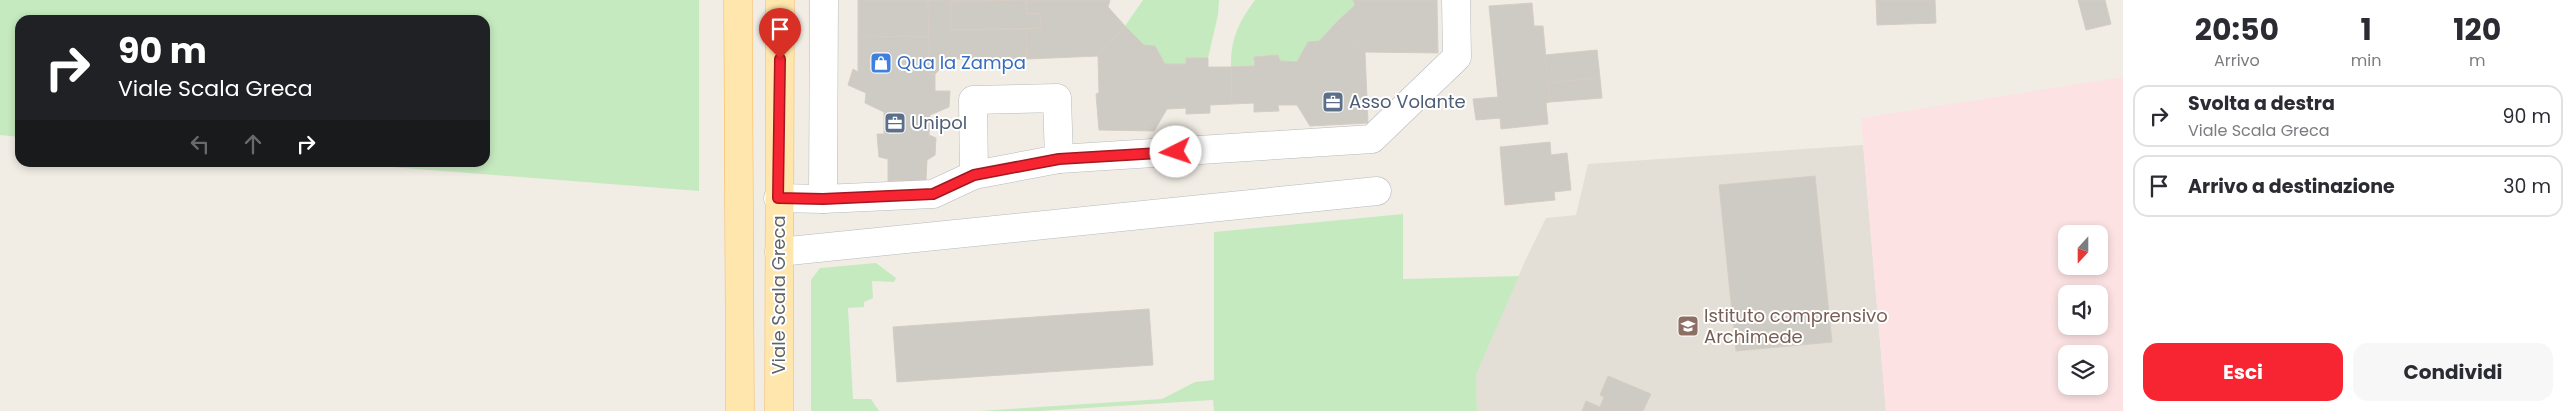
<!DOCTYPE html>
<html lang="it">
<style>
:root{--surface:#fff;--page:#f7f7f7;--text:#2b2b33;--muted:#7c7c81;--line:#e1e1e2;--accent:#f72531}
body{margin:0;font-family:Poppins,sans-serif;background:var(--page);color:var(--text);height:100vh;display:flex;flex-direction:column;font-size:19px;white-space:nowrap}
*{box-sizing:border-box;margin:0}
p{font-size:16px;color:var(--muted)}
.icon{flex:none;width:28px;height:28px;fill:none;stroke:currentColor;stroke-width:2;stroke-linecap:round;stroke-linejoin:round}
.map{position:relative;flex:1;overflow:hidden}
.details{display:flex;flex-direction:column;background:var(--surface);width:450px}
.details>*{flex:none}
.hud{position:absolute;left:15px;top:15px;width:475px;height:152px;border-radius:15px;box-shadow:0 2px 8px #0003;background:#202124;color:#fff;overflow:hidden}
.needle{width:32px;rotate:201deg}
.buttons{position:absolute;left:2058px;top:225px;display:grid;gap:10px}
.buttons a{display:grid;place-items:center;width:50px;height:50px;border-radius:10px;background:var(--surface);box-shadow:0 2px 8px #0003;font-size:25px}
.pin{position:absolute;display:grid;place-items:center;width:42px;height:42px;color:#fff;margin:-51px -21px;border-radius:50% 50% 50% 0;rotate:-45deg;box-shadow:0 0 5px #0007}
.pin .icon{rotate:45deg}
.me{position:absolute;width:55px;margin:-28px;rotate:266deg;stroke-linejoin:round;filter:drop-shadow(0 0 4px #0008)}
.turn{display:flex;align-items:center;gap:18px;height:105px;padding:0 20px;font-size:22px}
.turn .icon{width:65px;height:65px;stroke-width:2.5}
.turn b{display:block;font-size:35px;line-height:42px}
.lanes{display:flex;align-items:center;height:48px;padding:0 20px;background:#0003;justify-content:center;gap:25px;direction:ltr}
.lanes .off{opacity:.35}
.eta{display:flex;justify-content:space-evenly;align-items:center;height:85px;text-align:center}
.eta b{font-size:30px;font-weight:700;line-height:35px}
.cta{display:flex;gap:10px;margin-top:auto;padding:10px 20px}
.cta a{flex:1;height:58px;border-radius:15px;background:var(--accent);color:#fff;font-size:20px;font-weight:700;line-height:58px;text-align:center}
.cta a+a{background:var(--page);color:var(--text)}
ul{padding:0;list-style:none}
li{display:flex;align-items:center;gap:15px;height:62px;margin:0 10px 8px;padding:0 10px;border:2px solid var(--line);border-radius:15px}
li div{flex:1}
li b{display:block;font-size:19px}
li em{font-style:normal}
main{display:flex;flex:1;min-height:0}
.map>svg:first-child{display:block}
.education{fill:#e3ded6}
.medical{fill:#fde2e3;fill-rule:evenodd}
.green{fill:#c6eac0}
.building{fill:#cecac4;stroke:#d6cdc3}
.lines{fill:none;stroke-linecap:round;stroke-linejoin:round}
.minor-casing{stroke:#b6b9bd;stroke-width:29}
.major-casing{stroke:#fdb652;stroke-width:29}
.minor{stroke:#fff;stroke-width:28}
.major{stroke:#ffe6ac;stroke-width:28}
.route-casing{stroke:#a11820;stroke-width:12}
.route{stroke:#f72531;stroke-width:9}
.labels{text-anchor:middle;stroke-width:4;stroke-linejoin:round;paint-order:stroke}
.shop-label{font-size:18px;fill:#366cbe;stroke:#fff;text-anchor:start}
.service-label{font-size:18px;fill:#4e5e75;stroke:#fff;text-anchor:start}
.street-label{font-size:18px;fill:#5d6367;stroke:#fff}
.education-label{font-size:18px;fill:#785e54;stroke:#fff;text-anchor:start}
</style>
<main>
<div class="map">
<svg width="2123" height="411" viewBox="0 0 2123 411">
<rect width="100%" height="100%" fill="#f1ede5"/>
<polygon class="education" points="1863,145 1886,411 1477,411 1476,375 1525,261 1546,218 1576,215 1588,164"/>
<path class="medical" d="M2123 77V411H1886L1861 118ZM2066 234H2099V266H2066ZM2066 294H2099V326H2066ZM2066 354H2099V386H2066Z"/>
<g class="green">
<polygon points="0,0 699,0 699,191 340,163 485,162 485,20 20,20 20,137 0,135"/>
<polygon points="1143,0 1219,0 1218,15 1208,58 1186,64 1165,64 1155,46 1144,45 1125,26"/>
<path d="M1255 0H1353L1355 5 1297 62 1280 61 1278 56 1255 57V66L1231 67C1230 40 1239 21 1255 0Z"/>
<polygon points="1403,214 1403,279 1519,276 1476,375 1477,411 1214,411 1213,400 1040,411 978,411 1162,399 1195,382 1214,380 1214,232"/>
<polygon points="876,263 896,278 894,282 872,281 873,298 864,302 864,307 848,308 853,399 871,399 879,411 811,411 811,280 820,268"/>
</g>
<g class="building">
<polygon points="858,0 928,0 929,37 858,36"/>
<polygon points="928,0 1026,0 951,2 951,30 1026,29 1027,59 951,59 935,74 929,74"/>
<polygon points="1026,0 1110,0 1108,7 1125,26 1098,56 1027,59 1026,29 1041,28 1040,14 1026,14"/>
<polygon points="1026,0 1026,14 1040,14 1041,28 951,30 951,2"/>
<polygon points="1353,0 1437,0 1438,53 1365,52 1337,22 1355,5"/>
<polygon points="1876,0 1935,0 1936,23 1877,25"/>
<polygon points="2078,0 2105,0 2111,24 2086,30"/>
<polygon points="1532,3 1534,26 1543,26 1550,102 1546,103 1548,124 1501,129 1500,118 1476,120 1473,99 1498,97 1489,6"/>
<polygon points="1337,22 1365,52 1368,123 1310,126 1297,105 1278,105 1279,111 1254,112 1254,103 1232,104 1231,67 1255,66 1254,57 1278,55 1280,61 1297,62 1308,42 1319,41"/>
<polygon points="1125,26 1144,45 1155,46 1165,64 1186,64 1186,58 1208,58 1208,67 1231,67 1232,104 1210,105 1210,113 1186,114 1186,108 1167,109 1154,131 1099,130 1096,94 1099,93 1098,56"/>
<polygon points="858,36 929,37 929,74 935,74 935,91 950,91 949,107 930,115 929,135 936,138 935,155 927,160 926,180 888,181 888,159 879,157 878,146 877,134 884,134 884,112 865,103 866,93 848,85 853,69 858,72"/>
<polygon points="1597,50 1600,78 1548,83 1545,55"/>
<polygon points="1600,78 1602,98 1550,102 1548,83"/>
<polygon points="1550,142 1551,155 1567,153 1571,190 1554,192 1555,200 1505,205 1500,147"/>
<polygon points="1815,176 1832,342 1736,351 1719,185"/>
<polygon points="1149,309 1153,365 897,382 893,327"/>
<polygon points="1608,376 1651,394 1643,411 1582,411 1586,401 1600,407 1604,397 1600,395"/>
</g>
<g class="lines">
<g class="minor-casing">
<g id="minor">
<polyline points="974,175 973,100 1057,98 1059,159"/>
<polyline points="778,198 823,199 824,0"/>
<polyline points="823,199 933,194 974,175 1059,159 1372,139 1457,57 1456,0"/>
<polyline points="779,252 1377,191"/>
</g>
</g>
<g class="major-casing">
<g id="major">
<polyline points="738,0 740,411"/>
<polyline points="779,411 780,0"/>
</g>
</g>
<use href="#minor" class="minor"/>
<use href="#major" class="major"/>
</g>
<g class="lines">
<g class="route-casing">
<polyline id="route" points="780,59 778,198 823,199 933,194 974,175 1059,159 1176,152"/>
</g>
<use href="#route" class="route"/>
</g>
<defs>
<g id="shop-square" transform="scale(1.125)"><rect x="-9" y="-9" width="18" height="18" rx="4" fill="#3f7fe0" stroke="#fff"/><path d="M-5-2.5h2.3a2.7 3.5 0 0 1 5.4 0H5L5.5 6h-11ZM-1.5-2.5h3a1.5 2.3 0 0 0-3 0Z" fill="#fff"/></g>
<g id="office-square" transform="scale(1.125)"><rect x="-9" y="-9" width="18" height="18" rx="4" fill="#5c6f8a" stroke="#fff"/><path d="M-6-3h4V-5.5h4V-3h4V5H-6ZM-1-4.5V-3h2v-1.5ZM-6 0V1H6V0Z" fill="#fff"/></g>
<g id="school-square" transform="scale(1.125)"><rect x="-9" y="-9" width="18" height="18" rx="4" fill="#8d6e63" stroke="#fff"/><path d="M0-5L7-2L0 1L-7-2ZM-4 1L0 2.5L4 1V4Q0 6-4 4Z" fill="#fff"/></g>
</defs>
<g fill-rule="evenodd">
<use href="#shop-square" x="881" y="63"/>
<use href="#office-square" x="1333" y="102"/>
<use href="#office-square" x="895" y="123"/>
<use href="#school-square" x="1688" y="326"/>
</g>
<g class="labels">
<g class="shop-label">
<text x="897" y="69">Qua la Zampa</text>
</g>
<g class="service-label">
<text x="1349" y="108">Asso Volante</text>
<text x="911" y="129">Unipol</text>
</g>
<g class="street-label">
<text transform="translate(779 295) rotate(-90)" y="6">Viale Scala Greca</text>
</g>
<g class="education-label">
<text x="1704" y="322">Istituto comprensivo<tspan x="1704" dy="21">Archimede</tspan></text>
</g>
</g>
</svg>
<div class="buttons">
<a><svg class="needle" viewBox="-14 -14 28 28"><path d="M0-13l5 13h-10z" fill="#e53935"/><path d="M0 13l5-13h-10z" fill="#7c7c81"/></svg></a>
<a><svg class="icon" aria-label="sound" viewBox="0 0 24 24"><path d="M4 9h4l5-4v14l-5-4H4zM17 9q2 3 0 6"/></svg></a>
<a><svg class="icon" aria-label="layers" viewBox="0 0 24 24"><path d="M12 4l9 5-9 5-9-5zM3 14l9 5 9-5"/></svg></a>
</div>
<div class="pin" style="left:780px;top:59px;background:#d93025"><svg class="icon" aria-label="arrive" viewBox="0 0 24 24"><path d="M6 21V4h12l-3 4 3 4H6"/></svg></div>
<svg class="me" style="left:1176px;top:152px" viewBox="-20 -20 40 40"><circle r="19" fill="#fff"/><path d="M0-13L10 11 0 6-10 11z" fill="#f72531"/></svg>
<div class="hud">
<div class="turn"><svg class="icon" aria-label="right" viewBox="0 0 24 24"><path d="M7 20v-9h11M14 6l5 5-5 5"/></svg><div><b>90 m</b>Viale Scala Greca</div></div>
<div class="lanes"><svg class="icon off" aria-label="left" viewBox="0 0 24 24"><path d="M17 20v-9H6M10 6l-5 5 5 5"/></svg><svg class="icon off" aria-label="ahead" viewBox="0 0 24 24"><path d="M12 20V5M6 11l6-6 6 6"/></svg><svg class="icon" aria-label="right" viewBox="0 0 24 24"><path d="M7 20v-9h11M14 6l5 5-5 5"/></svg></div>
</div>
</div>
<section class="details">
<div class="eta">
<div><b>20:50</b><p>Arrivo</p></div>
<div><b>1</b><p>min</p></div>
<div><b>120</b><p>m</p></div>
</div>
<ul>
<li><svg class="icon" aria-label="right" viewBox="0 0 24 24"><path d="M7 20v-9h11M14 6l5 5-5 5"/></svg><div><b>Svolta a destra</b><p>Viale Scala Greca</p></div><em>90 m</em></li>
<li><svg class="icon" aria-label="arrive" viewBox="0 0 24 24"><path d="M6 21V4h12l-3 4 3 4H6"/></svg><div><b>Arrivo a destinazione</b></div><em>30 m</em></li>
</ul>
<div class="cta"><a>Esci</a><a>Condividi</a></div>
</section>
</main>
